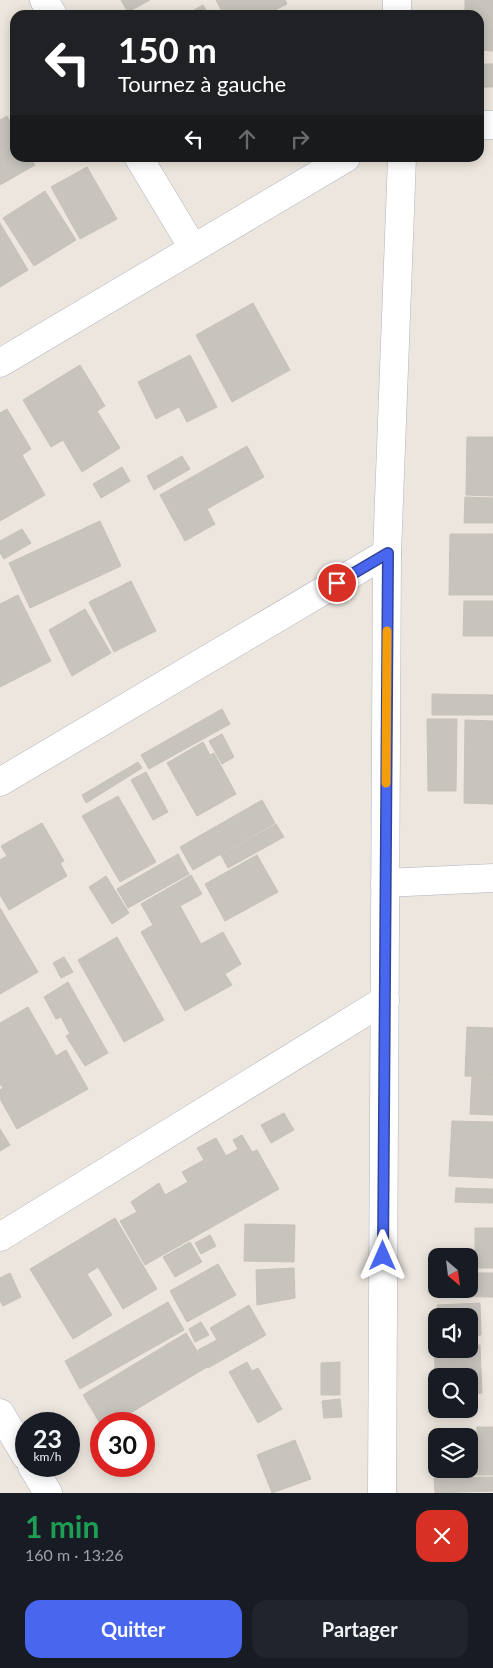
<!DOCTYPE html>
<html lang="fr">
<meta charset="utf-8">
<style>
:root{--surface:#171b24;--page:#20242c;--text:#f1f3f6;--muted:#9ea1a6;--accent:#4867ee}
body{margin:0;font-family:Lato,sans-serif;background:var(--page);color:var(--text);height:100vh;display:flex;flex-direction:column;font-size:19px;white-space:nowrap}
*{box-sizing:border-box;margin:0}
p{font-size:16px;color:var(--muted)}
.icon{flex:none;width:28px;height:28px;fill:none;stroke:currentColor;stroke-width:2;stroke-linecap:round;stroke-linejoin:round}
.map{position:relative;height:1493px;overflow:hidden}
.drawer{display:flex;flex-direction:column;background:var(--surface);flex:1}
.drawer>*{flex:none}
.top-card{position:absolute;left:10px;top:10px;width:474px;height:152px;border-radius:15px;box-shadow:0 2px 12px #0003;background:#202124;color:#fff;overflow:hidden}
.needle{width:32px;rotate:152deg}
.fabs{position:absolute;left:428px;top:1248px;display:grid;gap:10px}
.fabs a{display:grid;place-items:center;width:50px;height:50px;border-radius:10px;background:var(--surface);box-shadow:0 2px 12px #0003;font-size:25px}
.speed{position:absolute;left:15px;top:1412px;display:flex;gap:10px;font-size:25px;font-weight:700;text-align:center}
.speed>*{display:grid;place-content:center;width:65px;height:65px;border-radius:50%;background:var(--surface);box-shadow:0 2px 12px #0003;line-height:1}
.speed small{font-size:12px;font-weight:400}
.speed .limit{border:8px solid #d22;background:#fff;color:#111}
.pin{position:absolute;display:grid;place-items:center;width:42px;height:42px;color:#fff;margin:-21px;border:2px solid #fff;border-radius:50%;box-shadow:0 1px 5px #0007}
.me{position:absolute;width:55px;margin:-28px;rotate:0deg;stroke-linejoin:round;filter:drop-shadow(0 0 4px #0008)}
.turn{display:flex;align-items:center;gap:18px;height:105px;padding:0 25px;font-size:22px}
.turn .icon{width:65px;height:65px;stroke-width:2.5}
.turn b{display:block;font-size:35px;line-height:42px}
.lanes{display:flex;align-items:center;height:48px;padding:0 25px;background:#0003;justify-content:center;gap:25px;direction:ltr}
.lanes .off{opacity:.35}
.round{display:grid;place-items:center;flex:none;width:52px;height:52px;border-radius:15px;background:var(--page)}
.overview{display:flex;align-items:center;justify-content:space-between;height:85px;padding:0 25px}
h1{font-size:30px;font-weight:700;line-height:38px;color:#1e9e55}
.action{display:flex;gap:10px;margin-top:auto;padding:10px 25px}
.action a{flex:1;height:58px;border-radius:15px;background:var(--accent);color:#fff;font-size:20px;font-weight:700;line-height:58px;text-align:center}
.action a+a{background:var(--page);color:var(--text)}
.map>svg:first-child{display:block}
.building{fill:#c7c3bd;stroke:#c7c1b7}
.lines{fill:none;stroke-linecap:round;stroke-linejoin:round}
.minor-casing{stroke:#b1b4bd;stroke-width:29}
.minor{stroke:#fff;stroke-width:28}
.route-casing{stroke:#2f439b;stroke-width:12}
.route{stroke:#4867ee;stroke-width:9}
.slow{stroke:#f59e0b;stroke-width:9}
</style>
<div class="map">
<svg width="493" height="1493" viewBox="0 0 493 1493">
<rect width="100%" height="100%" fill="#ece6de"/>
<g class="building">
<polygon points="121,0 150,0 128,12"/>
<polygon points="216,0 285,0 287,4 275,10 277,15 224,15"/>
<polygon points="465,0 493,0 493,51 479,50 479,15 465,15"/>
<polygon points="203,5 209,15 185,15"/>
<rect x="479" y="64" width="14" height="23"/>
<polygon points="7,116 15,131 15,158 30,158 35,165 0,185 0,120"/>
<polygon points="87,167 117,219 80,239 51,187"/>
<polygon points="45,191 76,240 34,266 3,218"/>
<polygon points="0,223 28,270 0,287"/>
<polygon points="253,303 290,370 232,402 196,335"/>
<polygon points="190,355 217,407 187,422 179,407 156,419 138,382"/>
<polygon points="80,365 105,406 97,411 120,448 82,472 63,440 51,447 23,400"/>
<polygon points="7,409 31,449 22,455 45,495 0,521 0,413"/>
<polygon points="467,437 493,437 493,496 466,495"/>
<polygon points="247,446 264,477 207,509 215,524 185,541 160,495"/>
<polygon points="182,456 190,469 154,490 147,476"/>
<polygon points="122,467 130,481 101,498 93,484"/>
<polygon points="465,497 493,498 493,523 464,523"/>
<polygon points="100,521 121,566 30,608 9,563"/>
<polygon points="22,529 31,543 4,559 0,553 0,541"/>
<polygon points="450,534 493,534 493,595 449,595"/>
<polygon points="131,581 156,631 114,652 89,602"/>
<polygon points="18,595 51,661 0,687 0,604"/>
<polygon points="464,601 493,601 493,636 463,636"/>
<polygon points="85,609 111,653 72,676 49,630"/>
<polygon points="432,694 493,695 493,715 432,715"/>
<polygon points="222,709 230,724 149,769 141,755"/>
<polygon points="427,719 457,719 456,791 428,791"/>
<polygon points="465,720 493,721 493,804 464,803"/>
<polygon points="222,734 234,757 222,764 209,741"/>
<polygon points="203,742 210,755 214,753 236,794 197,816 167,763"/>
<polygon points="138,762 142,768 86,803 82,795"/>
<polygon points="146,772 168,812 153,820 131,780"/>
<polygon points="118,796 156,862 120,882 82,816"/>
<polygon points="262,800 275,823 193,870 180,847"/>
<polygon points="42,823 64,861 60,863 67,876 9,910 0,895 0,860 7,856 1,846"/>
<polygon points="276,824 284,837 228,868 221,855"/>
<polygon points="178,854 189,874 128,908 117,889"/>
<polygon points="257,855 278,892 225,921 205,884"/>
<polygon points="191,875 202,894 180,906 201,944 223,932 241,964 225,974 232,985 185,1011 141,932 153,925 141,904"/>
<polygon points="106,876 129,913 112,924 89,887"/>
<polygon points="0,908 38,972 0,994"/>
<polygon points="117,937 164,1020 124,1042 78,960"/>
<polygon points="64,957 73,972 61,978 53,963"/>
<polygon points="68,982 108,1053 85,1066 66,1036 70,1034 61,1017 56,1019 44,997"/>
<polygon points="28,1007 56,1056 66,1050 88,1089 17,1129 0,1099 0,1090 3,1088 0,1084 0,1023"/>
<polygon points="467,1027 493,1028 493,1077 465,1076"/>
<polygon points="472,1077 493,1078 493,1115 470,1114"/>
<polygon points="284,1113 294,1130 271,1143 261,1125"/>
<polygon points="452,1121 493,1122 493,1178 449,1176"/>
<polygon points="0,1129 10,1145 0,1151"/>
<polygon points="242,1135 252,1152 257,1150 279,1189 145,1265 120,1221 137,1212 131,1202 159,1183 165,1195 188,1182 182,1172 204,1160 197,1148 216,1138 226,1156 238,1149 233,1140"/>
<polygon points="456,1188 493,1189 493,1203 455,1202"/>
<polygon points="115,1218 157,1289 123,1309 98,1267 87,1274 112,1315 73,1339 30,1269"/>
<polygon points="245,1224 295,1225 294,1262 244,1261"/>
<rect x="475" y="1228" width="18" height="40"/>
<polygon points="210,1235 216,1246 201,1254 195,1243"/>
<polygon points="190,1242 202,1262 175,1277 163,1257"/>
<polygon points="218,1264 236,1295 187,1322 170,1291"/>
<polygon points="294,1268 295,1298 257,1305 256,1270"/>
<polygon points="10,1273 21,1297 3,1306 0,1301 0,1278"/>
<polygon points="432,1273 436,1273 436,1289 469,1289 469,1273 493,1273 493,1297 432,1296"/>
<polygon points="168,1302 184,1330 80,1389 65,1361"/>
<polygon points="480,1303 481,1335 469,1336 469,1316 438,1316 437,1305"/>
<polygon points="249,1305 266,1335 208,1368 198,1350 217,1340 210,1328"/>
<polygon points="201,1322 209,1335 195,1342 189,1329"/>
<polygon points="186,1333 207,1367 112,1424 101,1425 83,1395"/>
<polygon points="469,1345 480,1345 482,1393 469,1394 469,1376 436,1376 436,1388 434,1347 436,1349 469,1349"/>
<polygon points="247,1362 252,1371 258,1368 282,1409 258,1423 229,1372"/>
<polygon points="340,1362 340,1395 321,1395 321,1363"/>
<polygon points="340,1399 342,1417 324,1418 322,1401"/>
<polygon points="477,1427 493,1427 493,1475 476,1475"/>
<polygon points="295,1440 311,1479 272,1493 257,1455"/>
<polygon points="493,1477 493,1491 435,1493 434,1478"/>
</g>
<g class="lines">
<g class="minor-casing">
<g id="minor">
<polyline points="44,0 53,15"/>
<polyline points="397,0 397,15"/>
<polyline points="479,125 493,125"/>
<polyline points="139,158 193,248"/>
<polyline points="0,363 346,158"/>
<polyline points="0,782 387,553"/>
<polyline points="385,883 493,878"/>
<polyline points="0,1237 385,1000"/>
<polyline points="0,1413 26,1456"/>
<polyline points="32,1466 48,1493"/>
<polyline points="382,1493 387,553 402,158"/>
</g>
</g>
<use href="#minor" class="minor"/>
</g>
<g class="lines">
<g class="route-casing">
<polyline id="route" points="337,583 388,553 383,1256"/>
</g>
<use href="#route" class="route"/>
<polyline class="slow" points="386,783 387,631"/>
</g>
</svg>
<div class="fabs">
<a><svg class="needle" viewBox="-14 -14 28 28"><path d="M0-13l5 13h-10z" fill="#e53935"/><path d="M0 13l5-13h-10z" fill="#9ea1a6"/></svg></a>
<a><svg class="icon" aria-label="sound" viewBox="0 0 24 24"><path d="M4 9h4l5-4v14l-5-4H4zM17 9q2 3 0 6"/></svg></a>
<a><svg class="icon" aria-label="search" viewBox="0 0 24 24"><circle cx="10" cy="10" r="6"/><path d="M15 15l6 6"/></svg></a>
<a><svg class="icon" aria-label="layers" viewBox="0 0 24 24"><path d="M12 4l9 5-9 5-9-5zM3 14l9 5 9-5"/></svg></a>
</div>
<div class="speed"><div>23<small>km/h</small></div><div class="limit">30</div></div>
<div class="pin" style="left:337px;top:583px;background:#d93025"><svg class="icon" aria-label="arrive" viewBox="0 0 24 24"><path d="M6 21V4h12l-3 4 3 4H6"/></svg></div>
<svg class="me" style="left:383px;top:1256px" viewBox="-20 -20 40 40"><path d="M0-17L14 15 0 8-14 15z" fill="#4867ee" stroke="#fff" stroke-width="4"/></svg>
<div class="top-card">
<div class="turn"><svg class="icon" aria-label="left" viewBox="0 0 24 24"><path d="M17 20v-9H6M10 6l-5 5 5 5"/></svg><div><b>150 m</b>Tournez à gauche</div></div>
<div class="lanes"><svg class="icon" aria-label="left" viewBox="0 0 24 24"><path d="M17 20v-9H6M10 6l-5 5 5 5"/></svg><svg class="icon off" aria-label="ahead" viewBox="0 0 24 24"><path d="M12 20V5M6 11l6-6 6 6"/></svg><svg class="icon off" aria-label="right" viewBox="0 0 24 24"><path d="M7 20v-9h11M14 6l5 5-5 5"/></svg></div>
</div>
</div>
<section class="drawer">
<div class="overview"><div><h1>1 min</h1><p>160 m · 13:26</p></div><a class="round" style="background:#d93025;color:#fff"><svg class="icon" aria-label="close" viewBox="0 0 24 24"><path d="M6 6l12 12M18 6L6 18"/></svg></a></div>
<div class="action"><a>Quitter</a><a>Partager</a></div>
</section>
